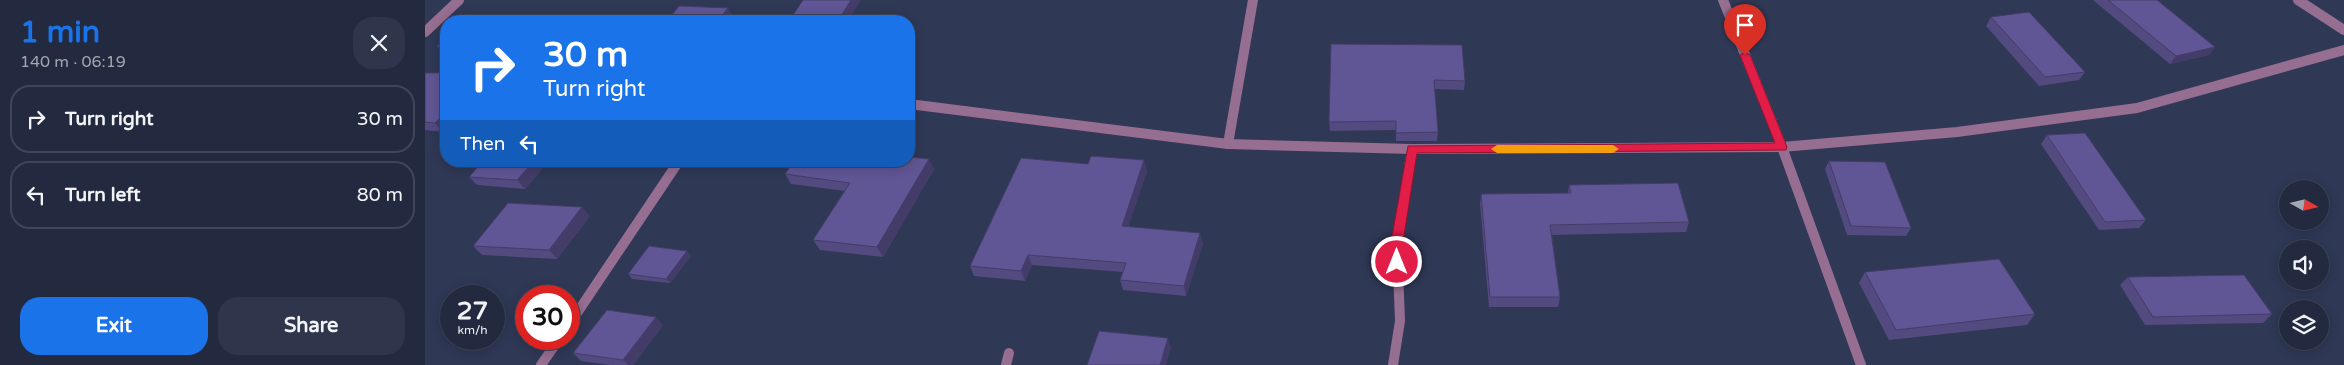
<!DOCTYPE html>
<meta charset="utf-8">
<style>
:root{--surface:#232a40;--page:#2f364b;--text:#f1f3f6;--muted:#a3a7b1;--line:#404659;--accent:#1a73e8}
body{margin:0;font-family:"Varela Round",sans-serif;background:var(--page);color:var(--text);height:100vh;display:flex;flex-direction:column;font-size:19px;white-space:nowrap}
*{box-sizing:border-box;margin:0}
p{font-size:16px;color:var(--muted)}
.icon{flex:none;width:28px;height:28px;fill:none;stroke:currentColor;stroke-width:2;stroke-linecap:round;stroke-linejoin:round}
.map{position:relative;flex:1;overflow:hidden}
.panel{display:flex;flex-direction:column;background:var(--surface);width:425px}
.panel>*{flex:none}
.banner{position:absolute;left:15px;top:15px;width:475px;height:152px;border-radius:20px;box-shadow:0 2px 12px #0003,0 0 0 1px var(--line);background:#1a73e8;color:#fff;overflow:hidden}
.needle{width:32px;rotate:98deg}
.buttons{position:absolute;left:1854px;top:180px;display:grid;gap:10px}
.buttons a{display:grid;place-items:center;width:50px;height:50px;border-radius:50%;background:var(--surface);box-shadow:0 2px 12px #0003,0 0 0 1px var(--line);font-size:25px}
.speed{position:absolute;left:15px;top:285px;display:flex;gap:10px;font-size:25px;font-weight:700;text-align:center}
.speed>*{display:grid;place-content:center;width:65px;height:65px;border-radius:50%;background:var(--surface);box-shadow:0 2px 12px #0003,0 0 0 1px var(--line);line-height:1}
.speed small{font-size:12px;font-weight:400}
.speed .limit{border:8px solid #d22;background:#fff;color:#111}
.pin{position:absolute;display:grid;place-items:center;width:42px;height:42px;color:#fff;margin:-51px -21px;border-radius:50% 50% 50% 0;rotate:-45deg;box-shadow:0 0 5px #0007}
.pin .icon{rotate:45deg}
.me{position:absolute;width:55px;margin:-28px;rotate:0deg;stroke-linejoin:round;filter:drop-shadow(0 0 4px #0008)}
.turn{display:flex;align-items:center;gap:18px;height:105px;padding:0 20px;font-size:22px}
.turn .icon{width:65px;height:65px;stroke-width:2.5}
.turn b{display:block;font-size:35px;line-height:42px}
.then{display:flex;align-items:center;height:48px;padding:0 20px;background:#0003;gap:10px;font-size:19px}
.round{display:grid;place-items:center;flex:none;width:52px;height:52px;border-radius:20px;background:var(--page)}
.summary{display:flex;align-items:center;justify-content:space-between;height:85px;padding:0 20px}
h1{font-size:30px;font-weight:700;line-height:38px;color:var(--accent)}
.primary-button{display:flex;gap:10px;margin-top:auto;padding:10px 20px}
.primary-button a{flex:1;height:58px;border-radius:20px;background:var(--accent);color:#fff;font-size:20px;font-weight:700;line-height:58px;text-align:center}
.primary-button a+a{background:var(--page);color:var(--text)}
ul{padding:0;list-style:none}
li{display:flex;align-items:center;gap:15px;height:68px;margin:0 10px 8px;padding:0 10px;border:2px solid var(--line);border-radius:20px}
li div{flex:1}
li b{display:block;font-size:19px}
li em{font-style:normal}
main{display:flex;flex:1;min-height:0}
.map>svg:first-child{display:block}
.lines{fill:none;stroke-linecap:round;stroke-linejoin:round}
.street{stroke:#966e91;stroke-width:10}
.wall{fill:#534a80}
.shaded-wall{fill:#443c68}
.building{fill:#615695;stroke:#443c68}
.route{fill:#e11d48;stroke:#92132f}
.slow{fill:#f59e0b}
</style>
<main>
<section class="panel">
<div class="summary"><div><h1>1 min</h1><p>140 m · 06:19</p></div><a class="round"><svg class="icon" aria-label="close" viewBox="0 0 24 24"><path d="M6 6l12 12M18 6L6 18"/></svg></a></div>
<ul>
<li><svg class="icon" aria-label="right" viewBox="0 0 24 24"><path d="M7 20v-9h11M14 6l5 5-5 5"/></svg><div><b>Turn right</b></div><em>30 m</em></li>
<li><svg class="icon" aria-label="left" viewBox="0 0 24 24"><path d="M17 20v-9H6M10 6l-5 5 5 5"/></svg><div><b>Turn left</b></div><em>80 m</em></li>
</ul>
<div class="primary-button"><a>Exit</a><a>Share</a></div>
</section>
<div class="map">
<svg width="1919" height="365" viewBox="0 0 1919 365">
<rect width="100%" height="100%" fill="#2f3855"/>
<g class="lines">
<g class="street">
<polyline points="1298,0 1357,147 1436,365"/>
<polyline points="1873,0 1919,30"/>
<polyline points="0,32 34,0"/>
<polyline points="484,104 803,144 987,149 1357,147 1532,132 1712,108 1919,50"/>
<polyline points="803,144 828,0"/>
<polyline points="144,325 254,161"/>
<polyline points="116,365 134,339"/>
<polyline points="581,365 584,353"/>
<polyline points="968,365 975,321 972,242 987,149"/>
</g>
</g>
<g class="wall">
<polygon points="1668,0 1732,0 1790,47 1784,55 1745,64"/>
<polygon points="1566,17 1660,72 1654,80 1614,86 1561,26"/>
<polygon points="21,37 21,129 18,132 0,130 0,73 13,73 19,70 19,65 15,60 21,54 12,46"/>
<polygon points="906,44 1040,81 1039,90 1009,89 1013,132 1012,141 971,141 971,130 905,131 904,122"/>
<polygon points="1622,135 1721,220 1714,228 1674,230 1616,144"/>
<polygon points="124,161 100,189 52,185 44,177"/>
<polygon points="1404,161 1486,228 1481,236 1422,235 1400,169"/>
<polygon points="509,169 458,257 395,250 388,240 420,191 366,184 360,174"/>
<polygon points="722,171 703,227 778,243 761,296 698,290 695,280 698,272 607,265 600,281 549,276 545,266"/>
<polygon points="1144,185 1264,222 1261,232 1127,235 1135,297 1133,307 1064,307 1055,204 1056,194 1143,193"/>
<polygon points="165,216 132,259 57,255 48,246"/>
<polygon points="266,256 245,283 207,279 203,274"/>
<polygon points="1440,272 1610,314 1602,325 1464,340 1434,283"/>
<polygon points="1703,277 1847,314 1838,323 1720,325 1695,285"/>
<polygon points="238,325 208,365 185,365 156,361 148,353"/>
</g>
<g class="shaded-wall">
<polygon points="426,0 436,0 423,21 413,21"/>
<polygon points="303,8 308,16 305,21 293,21"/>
<polygon points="1790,47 1784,55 1745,64 1751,56"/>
<polygon points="21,112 21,129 18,132 10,123"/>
<polygon points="504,159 509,169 458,257 452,247"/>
<polygon points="719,160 722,171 700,236 697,226"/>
<polygon points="109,161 124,161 100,189 92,180"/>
<polygon points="157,207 165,216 132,259 124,250"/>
<polygon points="775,233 778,243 761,296 759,286"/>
<polygon points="262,251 266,256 245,283 241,279"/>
<polygon points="603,255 607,265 600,281 596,271"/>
<polygon points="231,317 238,325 208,365 203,365 198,360"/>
<polygon points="743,338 746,348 741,365 735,365"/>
</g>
<g class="building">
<polygon points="378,0 426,0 413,21 364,21"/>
<polygon points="1683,0 1732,0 1790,47 1751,56"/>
<polygon points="254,6 303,8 293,21 242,21"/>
<polygon points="1604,12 1660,72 1620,77 1566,17"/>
<polygon points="42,18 91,21 39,21"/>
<polygon points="21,37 21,46 12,46"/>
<polygon points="906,44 1037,45 1040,81 1009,80 1013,132 971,133 971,121 904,122"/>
<polygon points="21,54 21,112 10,123 0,122 0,73 13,73 19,70 20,64 15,60"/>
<polygon points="1660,133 1721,220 1680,222 1622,135"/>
<polygon points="666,156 719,160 697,226 775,233 759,286 695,280 701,263 603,255 596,271 545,266 596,158 663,164"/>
<polygon points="484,157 504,159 452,247 388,240 425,183 360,174 369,161 484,161"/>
<polygon points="58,161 109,161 92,180 44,177"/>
<polygon points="1404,161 1460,162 1486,228 1426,226"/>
<polygon points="1253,183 1264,222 1125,225 1135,297 1065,297 1056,194 1146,193 1144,185"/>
<polygon points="83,203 157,207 124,250 48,246"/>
<polygon points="224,246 262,251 241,279 203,274"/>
<polygon points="1574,259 1610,314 1471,330 1440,272"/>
<polygon points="1819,275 1847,314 1728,317 1703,277"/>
<polygon points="182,310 231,317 198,360 148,353"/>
<polygon points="674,331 743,338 735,365 662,365"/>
</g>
<polygon class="route" points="1320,52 1325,55 1362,147 1361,150 992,153 978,242 979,262 972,267 968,265 966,242 983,146 1350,143 1315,55"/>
<polygon class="slow" points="1072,145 1188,145 1194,149 1188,153 1072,153 1066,149"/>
</svg>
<div class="buttons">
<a><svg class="needle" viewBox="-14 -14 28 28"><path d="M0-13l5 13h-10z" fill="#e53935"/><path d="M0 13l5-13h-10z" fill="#a3a7b1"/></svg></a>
<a><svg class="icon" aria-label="sound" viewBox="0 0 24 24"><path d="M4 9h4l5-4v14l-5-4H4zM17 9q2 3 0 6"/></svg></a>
<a><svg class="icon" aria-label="layers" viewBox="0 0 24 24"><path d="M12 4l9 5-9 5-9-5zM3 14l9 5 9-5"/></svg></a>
</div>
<div class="speed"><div>27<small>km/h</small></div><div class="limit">30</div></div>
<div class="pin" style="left:1320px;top:55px;background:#d93025"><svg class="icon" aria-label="arrive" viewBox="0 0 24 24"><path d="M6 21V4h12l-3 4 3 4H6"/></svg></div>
<svg class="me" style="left:972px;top:262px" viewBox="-20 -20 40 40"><circle r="17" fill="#e11d48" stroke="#fff" stroke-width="3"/><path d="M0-11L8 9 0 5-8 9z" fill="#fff"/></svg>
<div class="banner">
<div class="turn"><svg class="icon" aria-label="right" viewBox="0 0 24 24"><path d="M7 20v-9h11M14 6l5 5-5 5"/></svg><div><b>30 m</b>Turn right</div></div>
<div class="then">Then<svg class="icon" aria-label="left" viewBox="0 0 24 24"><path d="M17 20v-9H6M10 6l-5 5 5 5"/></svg></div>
</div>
</div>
</main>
